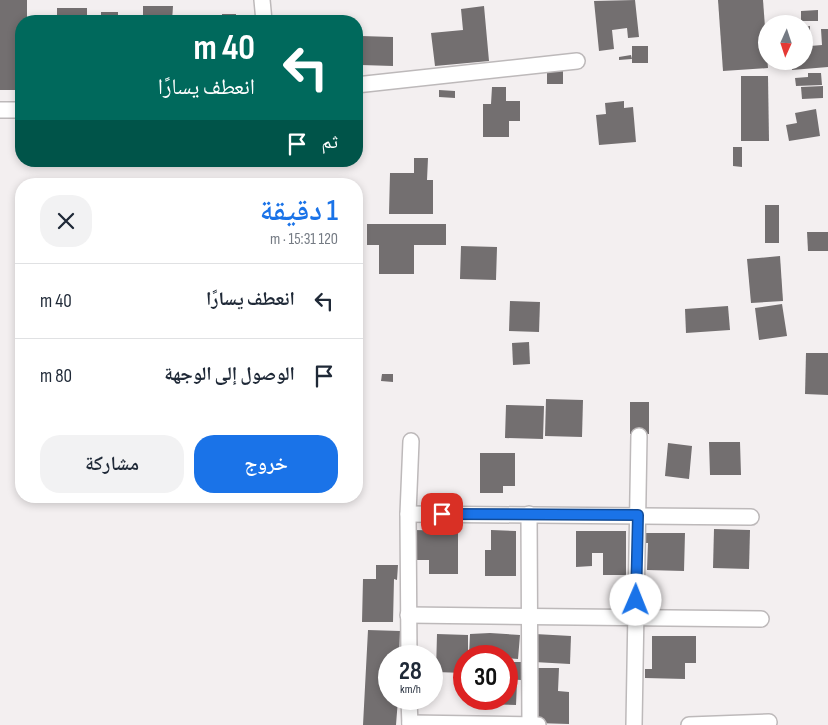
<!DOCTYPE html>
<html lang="ar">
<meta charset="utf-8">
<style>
:root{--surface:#fff;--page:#f2f2f3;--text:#1f2937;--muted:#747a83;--line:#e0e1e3;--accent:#1a73e8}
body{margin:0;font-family:"Sofia Sans Condensed","Noto Naskh Arabic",sans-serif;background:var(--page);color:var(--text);direction:rtl;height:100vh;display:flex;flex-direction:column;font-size:19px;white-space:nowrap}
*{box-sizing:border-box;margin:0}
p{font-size:16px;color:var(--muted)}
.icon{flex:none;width:28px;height:28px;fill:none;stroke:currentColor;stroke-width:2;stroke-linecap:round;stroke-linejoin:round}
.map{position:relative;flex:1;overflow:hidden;direction:ltr}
.sheet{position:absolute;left:15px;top:178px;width:348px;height:325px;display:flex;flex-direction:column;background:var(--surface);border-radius:20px;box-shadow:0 2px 8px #0003;direction:rtl}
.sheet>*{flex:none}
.banner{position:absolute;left:15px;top:15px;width:348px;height:152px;border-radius:20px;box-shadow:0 2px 8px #0003;direction:rtl;background:#00695c;color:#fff;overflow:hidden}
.needle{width:32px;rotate:183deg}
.tools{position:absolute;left:758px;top:15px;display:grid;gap:10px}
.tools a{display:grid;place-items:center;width:55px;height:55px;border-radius:50%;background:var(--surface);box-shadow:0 2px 8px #0003;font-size:25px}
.speed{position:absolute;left:378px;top:645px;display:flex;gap:10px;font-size:25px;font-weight:700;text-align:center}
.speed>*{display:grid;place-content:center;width:65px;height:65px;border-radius:50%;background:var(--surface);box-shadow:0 2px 8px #0003;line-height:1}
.speed small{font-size:12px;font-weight:400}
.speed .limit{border:8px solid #d22;background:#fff;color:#111}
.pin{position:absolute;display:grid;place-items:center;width:42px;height:42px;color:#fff;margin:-21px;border-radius:10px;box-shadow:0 2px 8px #0006}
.me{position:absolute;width:55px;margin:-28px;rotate:1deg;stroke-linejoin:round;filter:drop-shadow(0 0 4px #0008)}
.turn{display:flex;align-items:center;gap:18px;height:105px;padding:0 25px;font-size:22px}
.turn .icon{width:65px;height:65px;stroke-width:2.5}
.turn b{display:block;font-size:35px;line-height:42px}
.then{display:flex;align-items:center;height:48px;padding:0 25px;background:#0003;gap:10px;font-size:19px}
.round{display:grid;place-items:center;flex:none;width:52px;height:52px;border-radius:20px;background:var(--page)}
.overview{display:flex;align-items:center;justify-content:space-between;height:85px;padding:0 25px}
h1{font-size:30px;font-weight:600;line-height:38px;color:var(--accent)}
.button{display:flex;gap:10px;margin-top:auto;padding:10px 25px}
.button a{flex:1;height:58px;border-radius:20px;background:var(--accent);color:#fff;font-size:20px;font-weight:600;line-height:58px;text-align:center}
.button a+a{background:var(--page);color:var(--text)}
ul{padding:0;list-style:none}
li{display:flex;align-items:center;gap:15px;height:75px;padding:0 25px;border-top:1px solid var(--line)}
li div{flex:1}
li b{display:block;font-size:19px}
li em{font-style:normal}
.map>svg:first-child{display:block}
.building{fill:#736f70}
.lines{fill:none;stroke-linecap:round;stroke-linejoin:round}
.minor-casing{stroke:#bdb9ba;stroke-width:18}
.minor{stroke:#fff;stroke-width:15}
.route-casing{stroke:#114b97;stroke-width:12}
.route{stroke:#1a73e8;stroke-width:9}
</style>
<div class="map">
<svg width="828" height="725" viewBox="0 0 828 725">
<rect width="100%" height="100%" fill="#f3eff0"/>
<g class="building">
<polygon points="0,0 27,0 27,21 21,21 21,90 0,90"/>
<polygon points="635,0 639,37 628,38 627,28 612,30 614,49 599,51 594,1"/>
<polygon points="718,0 763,0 768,68 723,71"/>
<polygon points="143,6 173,6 172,21 143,21"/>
<polygon points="484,6 489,61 435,66 431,33 463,30 461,9"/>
<rect x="57" y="8" width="30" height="13"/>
<polygon points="818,10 818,21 801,21 801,11"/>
<rect x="101" y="12" width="17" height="9"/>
<rect x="222" y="14" width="14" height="7"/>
<polygon points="810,26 810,46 822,45 821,29 828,29 828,67 792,70 792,61 804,61 804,27"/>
<polygon points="361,36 393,37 393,66 361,65"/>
<rect x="632" y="46" width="16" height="17"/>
<polygon points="631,55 632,59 619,60 619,57"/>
<rect x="547" y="71" width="16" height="13"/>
<polygon points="808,73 821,73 822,85 796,86 795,78 808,77"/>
<polygon points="741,76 768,76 769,141 741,141"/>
<polygon points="823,86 823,98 802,99 801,87"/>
<polygon points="492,87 506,87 506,101 520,101 520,121 509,121 509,137 483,137 483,104 491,104"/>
<polygon points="439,90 455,91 455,98 439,97"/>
<polygon points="624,101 624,108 633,107 636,142 599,145 596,115 606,114 605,103"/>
<polygon points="816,109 820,136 789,141 786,125 797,123 795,113"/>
<polygon points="733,147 742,147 742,167 733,166"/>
<polygon points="414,158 428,158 427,180 433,180 433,214 389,214 390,173 414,173"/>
<rect x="765" y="205" width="14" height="38"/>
<polygon points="367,224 446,224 446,245 414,245 414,274 379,274 379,245 367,245"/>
<polygon points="807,232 828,232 828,251 808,251"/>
<polygon points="461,246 497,247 496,280 460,279"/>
<polygon points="780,256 783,301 751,303 747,259"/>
<polygon points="510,301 540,302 539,332 509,331"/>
<polygon points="782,304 787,336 759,340 755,308"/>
<polygon points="728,306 730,330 686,333 685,309"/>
<polygon points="529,342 530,364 513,365 512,343"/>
<polygon points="806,353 828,353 828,395 805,394"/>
<polygon points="382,374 393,374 393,382 381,381"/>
<polygon points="546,399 583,400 582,437 545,436"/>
<rect x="630" y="402" width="19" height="32"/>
<polygon points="506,405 544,406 543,439 505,438"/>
<polygon points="709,442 740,442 741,475 710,475"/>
<polygon points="668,443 692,446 689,479 665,476"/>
<polygon points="480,453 515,453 515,486 503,486 503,493 480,493"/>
<polygon points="714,529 750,530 749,569 713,568"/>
<polygon points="414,530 458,531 458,574 429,574 429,560 413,560"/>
<polygon points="491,530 516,531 516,576 485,576 485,550 491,550"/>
<polygon points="576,531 626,531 626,575 603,575 603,553 592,553 592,566 576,567"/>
<polygon points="643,533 685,533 684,571 647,570 648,543 643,543"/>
<polygon points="376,565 398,565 397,580 394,579 393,622 362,622 363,579 376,579"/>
<polygon points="368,630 400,631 399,656 389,656 389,699 398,699 396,725 363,725"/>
<polygon points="490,633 520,635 518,659 506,658 506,656 469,656 470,634"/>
<polygon points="437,634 468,635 468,656 464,656 464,673 436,672"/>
<polygon points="535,634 571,636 570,664 534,662"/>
<polygon points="652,636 696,636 696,663 685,663 685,679 645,678 645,669 652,669"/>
<polygon points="506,662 522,662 521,680 506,679"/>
<polygon points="538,668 559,668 558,691 569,692 569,724 536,723"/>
<polygon points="506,681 517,682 516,705 470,704 470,699 506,699"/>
</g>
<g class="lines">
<g class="minor-casing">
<g id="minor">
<polyline points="262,0 264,21"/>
<polyline points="356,85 577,61"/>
<polyline points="0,110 21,110"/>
<polyline points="408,514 751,517"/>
<polyline points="529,514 530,725"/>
<polyline points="408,615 761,619"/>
<polyline points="409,656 408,514 411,441"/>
<polyline points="409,699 410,725"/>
<polyline points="410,723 538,725"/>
<polyline points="634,725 639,436"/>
<polyline points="689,725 769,722"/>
</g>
</g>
<use href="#minor" class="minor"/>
</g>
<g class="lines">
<g class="route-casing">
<polyline id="route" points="442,514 638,515 636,600"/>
</g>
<use href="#route" class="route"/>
</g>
</svg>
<div class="tools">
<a><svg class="needle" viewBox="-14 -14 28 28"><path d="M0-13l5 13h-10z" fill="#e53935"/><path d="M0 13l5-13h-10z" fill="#747a83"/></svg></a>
</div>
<div class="speed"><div>28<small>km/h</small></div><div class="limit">30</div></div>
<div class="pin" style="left:442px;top:514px;background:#d93025"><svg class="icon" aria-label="arrive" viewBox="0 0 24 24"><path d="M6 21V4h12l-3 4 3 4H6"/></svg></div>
<svg class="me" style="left:636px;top:600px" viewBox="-20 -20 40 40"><circle r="19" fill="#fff"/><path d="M0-13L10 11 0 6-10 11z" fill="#1a73e8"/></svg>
<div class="banner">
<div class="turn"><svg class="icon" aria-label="left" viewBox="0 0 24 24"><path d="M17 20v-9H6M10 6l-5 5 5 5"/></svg><div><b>40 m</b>انعطف يسارًا</div></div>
<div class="then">ثم<svg class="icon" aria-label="arrive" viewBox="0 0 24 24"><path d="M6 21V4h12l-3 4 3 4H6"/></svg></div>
</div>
<section class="sheet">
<div class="overview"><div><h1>1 دقيقة</h1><p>120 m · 15:31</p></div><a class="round"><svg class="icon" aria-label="close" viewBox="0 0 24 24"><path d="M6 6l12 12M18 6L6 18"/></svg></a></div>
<ul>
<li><svg class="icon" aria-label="left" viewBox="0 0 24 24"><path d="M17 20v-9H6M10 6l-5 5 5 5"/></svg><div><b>انعطف يسارًا</b></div><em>40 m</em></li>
<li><svg class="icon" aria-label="arrive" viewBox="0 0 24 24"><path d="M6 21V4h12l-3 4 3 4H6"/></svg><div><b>الوصول إلى الوجهة</b></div><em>80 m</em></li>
</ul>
<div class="button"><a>خروج</a><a>مشاركة</a></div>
</section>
</div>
